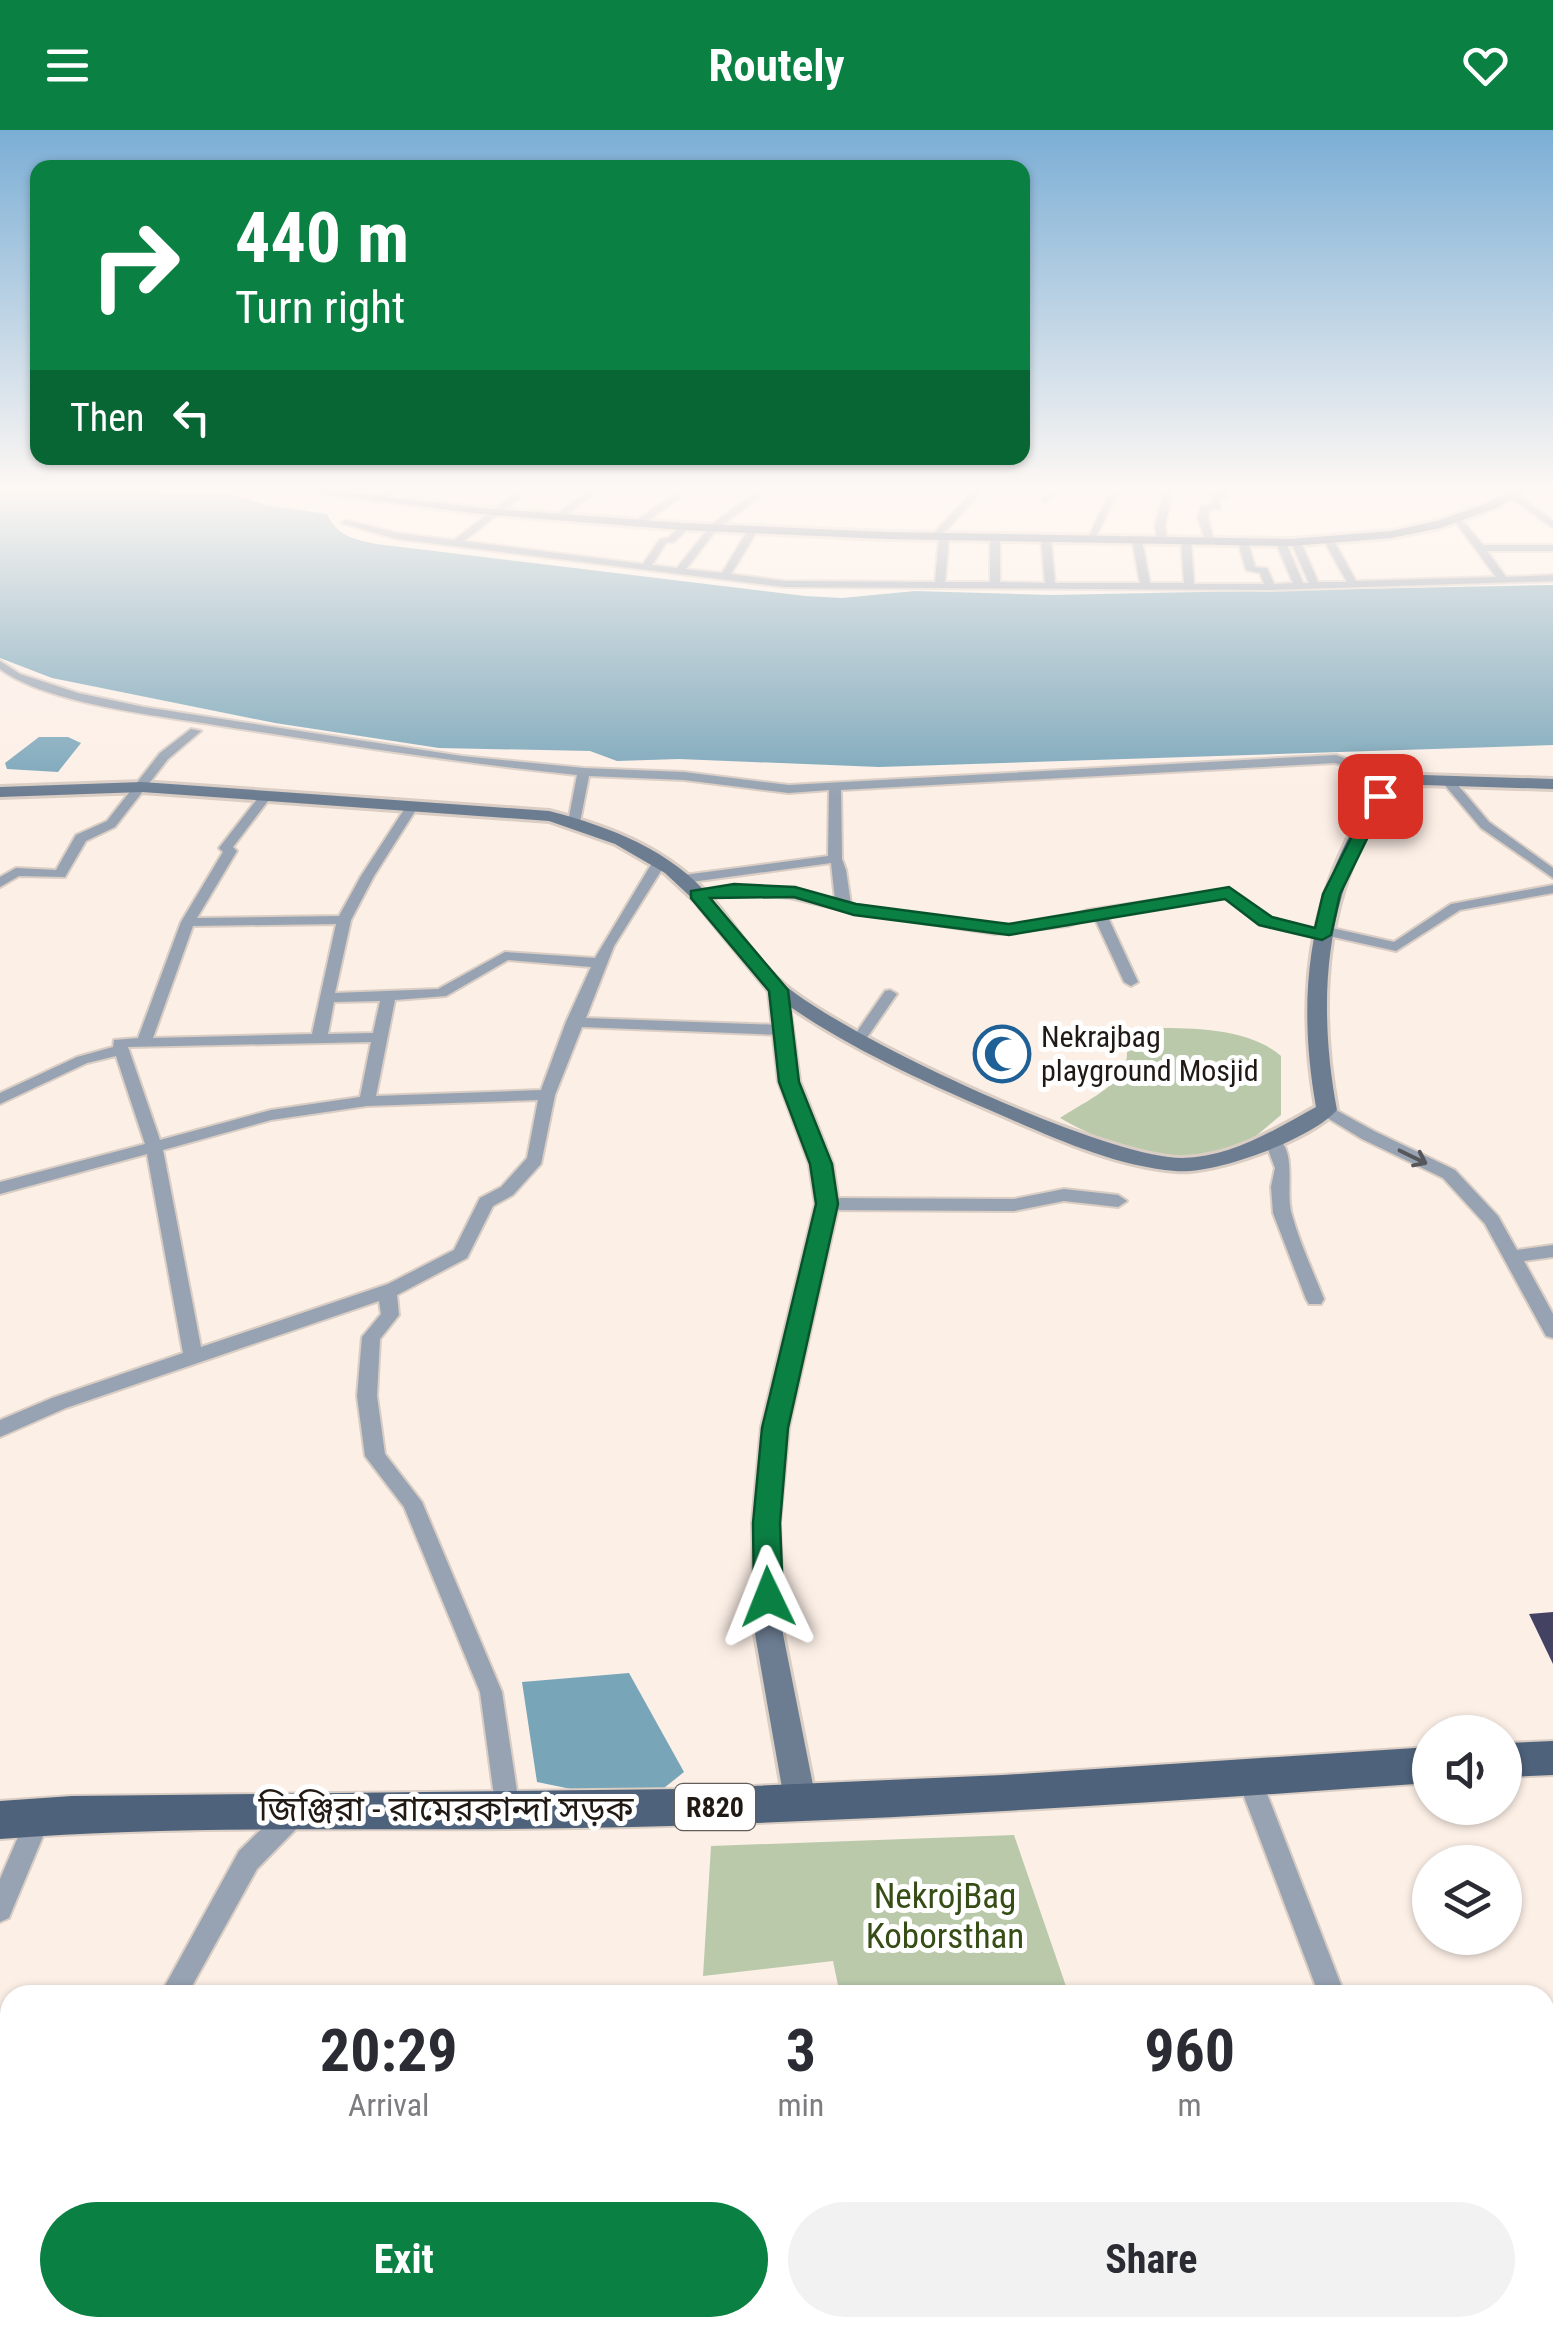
<!DOCTYPE html>
<meta charset="utf-8">
<style>
:root{--surface:#fff;--page:#f2f2f3;--text:#2b2b33;--muted:#7c7c81;--accent:#0b8043}
body{margin:0;font-family:"Roboto Condensed","Noto Sans Bengali",sans-serif;background:var(--page);color:var(--text);height:100vh;display:flex;flex-direction:column;font-size:38px;white-space:nowrap}
*{box-sizing:border-box;margin:0}
p{font-size:32px;color:var(--muted)}
.icon{flex:none;width:55px;height:55px;fill:none;stroke:currentColor;stroke-width:2;stroke-linecap:round;stroke-linejoin:round}
.map{position:relative;flex:1;overflow:hidden}
.details{position:absolute;left:0px;top:1855px;width:1555px;height:352px;display:flex;flex-direction:column;background:var(--surface);border-radius:30px 30px 0 0;box-shadow:0 2px 8px #0004}
.details>*{flex:none}
.hud{position:absolute;left:30px;top:30px;width:1000px;height:305px;border-radius:20px;box-shadow:0 2px 8px #0004;background:#0b8043;color:#fff;overflow:hidden}
.fabs{position:absolute;left:1412px;top:1585px;display:grid;gap:20px}
.fabs a{display:grid;place-items:center;width:110px;height:110px;border-radius:50%;background:var(--surface);box-shadow:0 2px 8px #0004;font-size:50px}
.pin{position:absolute;display:grid;place-items:center;width:85px;height:85px;color:#fff;margin:-42px;border-radius:20px;box-shadow:0 5px 15px #0006}
.me{position:absolute;width:110px;margin:-55px;rotate:358deg;stroke-linejoin:round;filter:drop-shadow(0 0 8px #0008)}
.turn{display:flex;align-items:center;gap:35px;height:210px;padding:0 40px;font-size:45px}
.turn .icon{width:130px;height:130px;stroke-width:2.5}
.turn b{display:block;font-size:70px;line-height:85px}
.then{display:flex;align-items:center;height:95px;padding:0 40px;background:#0003;gap:20px;font-size:38px}
.eta{display:flex;justify-content:space-evenly;align-items:center;height:170px;text-align:center}
.eta b{font-size:60px;font-weight:700;line-height:70px}
.cta{display:flex;gap:20px;margin-top:auto;padding:20px 40px}
.cta a{flex:1;height:115px;border-radius:60px;background:var(--accent);color:#fff;font-size:40px;font-weight:700;line-height:115px;text-align:center}
.cta a+a{background:var(--page);color:var(--text)}
header{display:flex;justify-content:space-between;align-items:center;height:130px;padding:0 40px;background:var(--accent);color:#fff;font-size:45px;font-weight:700}
.map>svg:first-child{display:block}
.green{fill:#b9c9aa}
.water{fill:#79a5b9}
.building{fill:#444263}
.lines{fill:none;stroke-linecap:round;stroke-linejoin:round}
.street-casing{stroke:#d9cdc4;stroke-width:4}
.secondary-casing{stroke:#d9cdc4;stroke-width:6}
.primary-casing{stroke:#d9cdc4;stroke-width:4}
.street{fill:#97a3b2;fill-rule:evenodd}
.secondary{fill:#6c7d92;fill-rule:evenodd}
.primary{fill:#4e627b;fill-rule:evenodd}
.oneway{stroke:#56575b}
.route{fill:#0b8043;stroke:#07532c;stroke-width:2.5}
.labels{text-anchor:middle;stroke-width:10;stroke-linejoin:round;paint-order:stroke}
.shield{fill:#fff;stroke:#635e5a;stroke-width:2.5}
.shield-label{font-size:28px;font-weight:bold;fill:#201914}
.poi-label{font-size:30px;fill:#201914;stroke:#fff;text-anchor:start}
.near-street-label{font-size:35px;fill:#201914;stroke:#fff}
.near-park-label{font-size:35px;fill:#364d16;stroke:#fff}
</style>
<header><svg class="icon" aria-label="menu" viewBox="0 0 24 24"><path d="M4 6h16M4 12h16M4 18h16"/></svg>Routely<svg class="icon" aria-label="heart" viewBox="0 0 24 24"><path d="M12 20l-8-8c-3-5 5-10 8-4 3-6 11-1 8 4z"/></svg></header>
<div class="map">
<svg width="1553" height="2206" viewBox="0 0 1553 2206">
<rect width="100%" height="100%" fill="#fcefe6"/>
<g class="green">
<path d="M1148 898C1189 898 1248 897 1281 926V985C1264 999 1245 1018 1223 1024 1166 1037 1108 1015 1060 988 1079 975 1117 958 1125 936 1129 925 1125 915 1130 904Z"/>
<polygon points="1014,1705 1069,1865 840,1865 833,1831 703,1846 711,1716"/>
</g>
<g class="water">
<path d="M0 357H149L162 362 230 363 266 375 327 384C337 406 353 409 376 414L805 466 842 468 915 461 1052 465 1553 455V615L879 637 679 629 617 631 590 621 439 618 275 593 52 548 0 528Z"/>
<polygon points="39,607 68,607 81,613 58,642 7,639 5,633"/>
<polygon points="629,1543 684,1642 644,1674 537,1652 522,1552"/>
</g>
<polygon class="building" points="1553,1482 1553,1534 1529,1484"/>
<g class="lines">
<g class="street-casing">
<g id="street">
<polygon points="395,357 406,357 378,373 371,371"/>
<polygon points="523,357 533,357 464,411 643,434 660,409 668,408 683,394 689,394 689,398 674,412 666,413 652,435 677,438 711,395 763,357 773,357 717,399 686,439 722,443 748,400 753,397 758,400 731,444 785,451 935,452 939,408 935,410 930,407 977,357 986,357 942,405 949,407 945,452 990,452 990,409 995,406 1000,409 1000,452 1045,453 1041,410 1046,407 1051,410 1055,453 1140,453 1132,410 1137,407 1142,410 1150,453 1184,453 1181,411 1186,408 1191,411 1194,454 1264,454 1260,443 1246,440 1238,412 1243,409 1248,412 1255,437 1267,438 1274,454 1293,453 1276,413 1281,410 1286,413 1303,453 1309,453 1291,412 1296,409 1301,412 1318,452 1347,452 1324,411 1329,408 1334,411 1356,451 1496,447 1452,387 1457,384 1483,415 1553,415 1553,421 1487,421 1506,447 1553,445 1553,451 1270,460 785,457 397,409 341,393 346,390 397,403 454,410"/>
<polygon points="591,357 601,357 563,388 557,388 557,384"/>
<polygon points="685,357 695,357 643,394 637,394 637,390"/>
<polygon points="1050,357 1059,357 1047,372 1041,372"/>
<polygon points="1112,357 1121,357 1095,408 1087,410"/>
<polygon points="1166,357 1174,357 1165,395 1167,410 1162,413 1157,410 1155,395"/>
<polygon points="1223,357 1232,357 1227,367 1220,368 1220,379 1209,379 1208,388 1214,411 1206,413 1198,388 1201,376 1212,374 1212,363 1221,362"/>
<polygon points="1508,362 1514,362 1553,391 1553,398 1508,366"/>
<path d="M0 531 20 544 78 563 144 577 462 626 584 638 684 642 789 655 1336 625 1409 651 1403 655 1335 633 841 660 842 729 846 740 851 774 995 796 1065 788 1088 780 1229 759 1270 788 1316 799 1323 796 1394 812 1451 774 1553 755V763L1460 780 1396 821 1329 806 1322 809 1260 794 1226 767 1107 785 1138 852 1131 856 1124 852 1094 787 1068 796 995 804 846 781 790 768 755 765 698 768 691 764 698 760C745 755 789 758 835 770L831 733 684 753 677 749 684 745 828 726 829 660 789 663 684 650 589 646 580 692 574 696 568 692 577 645C458 633 340 614 221 596 162 586 46 574 0 539Z"/>
<polygon points="191,599 201,601 168,629 115,697 86,711 65,747 19,746 0,757 0,747 16,738 56,740 76,705 107,691 160,623"/>
<polygon points="1443,647 1451,647 1489,692 1553,738 1553,748 1481,698 1443,653"/>
<path d="M265 663 271 667 233 717 237 721 197 788 339 786 361 746 409 672 419 675 374 746 351 790 335 863 438 859 505 822 595 828 652 733 659 729 666 733 614 816 586 888 780 895 788 900 780 905 582 897 555 965 541 1034 513 1065 493 1076 467 1128 397 1165 399 1185 380 1209 377 1266 385 1324 422 1372 502 1562 520 1681 517 1689 508 1693 499 1689 496 1681 480 1562 404 1377 365 1326 357 1266 362 1207 381 1184 379 1171 66 1278 0 1307V1290L52 1268 183 1223 147 1024 0 1064V1052L145 1014 116 926 87 933 0 974V963L77 927 113 917 114 910 138 908 181 792 223 722 219 718 261 664ZM336 794 312 904 153 908 193 796ZM508 830 591 837 566 892 541 960 376 966 395 870 446 866ZM380 871 373 903 328 904 334 872ZM371 912 360 967 271 980 160 1010 128 917ZM538 970 527 1028 501 1057 480 1068 454 1120 388 1154 201 1217 163 1020 271 990 367 976Z"/>
<polygon points="890,860 897,864 864,912 854,912 851,909 854,906 885,861"/>
<polygon points="1327,975 1374,1001 1455,1040 1498,1086 1517,1120 1553,1115 1553,1127 1524,1131 1553,1184 1553,1208 1546,1206 1485,1094 1443,1048 1362,1009 1321,984 1319,980"/>
<path d="M1272 1004C1300 1017 1284 1061 1292 1085 1300 1114 1313 1141 1324 1169L1321 1174H1309L1306 1169 1273 1083 1271 1057 1275 1038 1264 1009Z"/>
<polygon points="1064,1059 1118,1065 1127,1071 1118,1077 1064,1071 1014,1081 827,1080 818,1074 827,1068 1014,1069"/>
<polygon points="1249,1637 1257,1640 1261,1648 1345,1865 1319,1865 1237,1648 1241,1640"/>
<polygon points="294,1672 303,1676 306,1684 303,1692 257,1739 187,1865 160,1865 239,1721 285,1676"/>
<polygon points="39,1675 48,1679 51,1687 9,1788 0,1792 0,1749 30,1679"/>
<polygon points="0,1892 10,1895 10,1921 0,1918"/>
<polygon points="1553,2068 1553,2096 1545,2099 1545,2069"/>
<polygon points="10,2099 10,2134 0,2138 0,2103"/>
<polygon points="27,2198 58,2198 61,2206 30,2206"/>
<polygon points="1446,2198 1476,2198 1479,2206 1449,2206"/>
</g>
</g>
<g class="secondary-casing">
<g id="secondary">
<polygon points="273,357 307,357 480,378 683,393 887,402 1291,409 1391,401 1437,391 1488,373 1517,357 1532,357 1496,378 1440,398 1391,408 1291,416 887,409 683,400 480,384"/>
<path d="M1423 645 1553 649V659L1423 655 1393 660C1325 755 1316 868 1337 980 1312 1009 1214 1045 1175 1041 1115 1036 1056 1009 1001 985 929 954 854 921 789 876L799 951 832 1034 838 1074 788 1297 779 1393 783 1504 817 1675 812 1686 801 1690 790 1686 785 1675 755 1504 753 1393 762 1297 816 1074 810 1034 779 951 769 861 695 771 665 743 615 714 549 691 142 662 0 667V657L142 652 549 681C611 697 671 720 713 770 736 797 755 829 781 852 842 906 1104 1028 1182 1028 1232 1027 1274 1000 1316 977 1295 858 1310 752 1382 653Z"/>
</g>
</g>
<g class="primary-casing">
<g id="primary">
<polygon points="1553,1611 1553,1645 1505,1647 1505,1613"/>
<path d="M1430 1617V1653C1145 1673 861 1693 575 1698 383 1702 192 1694 0 1709V1671L72 1666 682 1659 1003 1645Z"/>
</g>
</g>
<use href="#street" class="street"/>
<use href="#secondary" class="secondary"/>
<use href="#primary" class="primary"/>
</g>
<defs><path id="oneway-shaft" d="M-6 0H5M1.5-3L5.5 0L1.5 3" fill="none" stroke-width="1.6" stroke-linecap="round" stroke-linejoin="round" transform="scale(2.5)"/></defs>
<use class="oneway" href="#oneway-shaft" transform="translate(1413 1027) rotate(26)"/>
<linearGradient id="sky" x2="0" y2="1"><stop stop-color="#7baed5"/><stop offset="0.54" stop-color="#fef8f4"/><stop offset="1" stop-color="#fef8f4" stop-opacity="0"/></linearGradient>
<rect width="1553" height="666" fill="url(#sky)"/>
<polygon class="route" points="1380,661 1388,666 1340,764 1331,805 1322,810 1259,795 1225,769 1009,805 854,785 794,767 710,768 788,860 799,952 832,1034 838,1074 788,1298 780,1393 783,1467 779,1476 768,1479 758,1476 754,1467 753,1393 762,1298 816,1074 810,1034 779,952 769,861 691,768 691,761 734,754 795,757 856,774 1009,794 1229,757 1272,787 1315,798 1323,764 1372,666"/>
<defs>
<g id="mosque-ring" transform="scale(2.875)"><circle r="9.5" fill="#fff" stroke="#1f6096" stroke-width="1.5"/><path d="M3.5-4.9A6 6 0 1 0 3.5 4.9A5 5 0 1 1 3.5-4.9Z" fill="#1f6096"/></g>
</defs>
<g fill-rule="evenodd">
<use href="#mosque-ring" x="1002" y="924"/>
</g>
<g class="labels">
<rect class="shield" x="675" y="1654" width="80" height="46" rx="8"/>
<g class="shield-label">
<text x="715" y="1687">R820</text>
</g>
<g class="poi-label">
<text x="1041" y="917">Nekrajbag<tspan x="1041" dy="34">playground Mosjid</tspan></text>
</g>
<g class="near-street-label">
<text x="446" y="1691">জিঞ্জিরা - রামেরকান্দা সড়ক</text>
</g>
<g class="near-park-label">
<text x="945" y="1778">NekrojBag<tspan x="945" dy="40">Koborsthan</tspan></text>
</g>
</g>
</svg>
<div class="fabs">
<a><svg class="icon" aria-label="sound" viewBox="0 0 24 24"><path d="M4 9h4l5-4v14l-5-4H4zM17 9q2 3 0 6"/></svg></a>
<a><svg class="icon" aria-label="layers" viewBox="0 0 24 24"><path d="M12 4l9 5-9 5-9-5zM3 14l9 5 9-5"/></svg></a>
</div>
<div class="pin" style="left:1380px;top:666px;background:#d93025"><svg class="icon" aria-label="arrive" viewBox="0 0 24 24"><path d="M6 21V4h12l-3 4 3 4H6"/></svg></div>
<svg class="me" style="left:768px;top:1467px" viewBox="-20 -20 40 40"><path d="M0-17L14 15 0 8-14 15z" fill="#0b8043" stroke="#fff" stroke-width="4"/></svg>
<div class="hud">
<div class="turn"><svg class="icon" aria-label="right" viewBox="0 0 24 24"><path d="M7 20v-9h11M14 6l5 5-5 5"/></svg><div><b>440 m</b>Turn right</div></div>
<div class="then">Then<svg class="icon" aria-label="left" viewBox="0 0 24 24"><path d="M17 20v-9H6M10 6l-5 5 5 5"/></svg></div>
</div>
<section class="details">
<div class="eta">
<div><b>20:29</b><p>Arrival</p></div>
<div><b>3</b><p>min</p></div>
<div><b>960</b><p>m</p></div>
</div>
<div class="cta"><a>Exit</a><a>Share</a></div>
</section>
</div>
